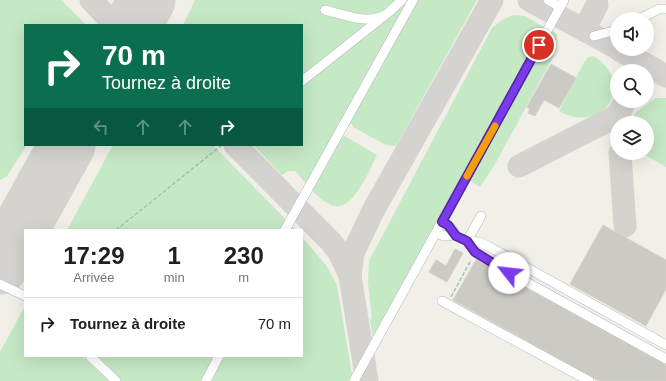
<!DOCTYPE html>
<html lang="fr">
<meta charset="utf-8">
<style>
:root{--surface:#fff;--page:#f2f2f2;--text:#202124;--muted:#757577;--line:#e0e0e0}
body{margin:0;font-family:Arial,sans-serif;background:var(--page);color:var(--text);height:100vh;display:flex;flex-direction:column;font-size:15px;white-space:nowrap}
*{box-sizing:border-box;margin:0}
p{font-size:13px;color:var(--muted)}
.icon{flex:none;width:22px;height:22px;fill:none;stroke:currentColor;stroke-width:2;stroke-linecap:round;stroke-linejoin:round}
.map{position:relative;flex:1;overflow:hidden}
.details{position:absolute;left:24px;top:229px;width:279px;height:128px;display:flex;flex-direction:column;background:var(--surface);border-radius:0px;box-shadow:0 4px 16px #0002}
.details>*{flex:none}
.top-card{position:absolute;left:24px;top:24px;width:279px;height:122px;border-radius:0px;box-shadow:0 4px 16px #0002;background:#0b6e4f;color:#fff;overflow:hidden}
.controls{position:absolute;left:610px;top:12px;display:grid;gap:8px}
.controls a{display:grid;place-items:center;width:44px;height:44px;border-radius:50%;background:var(--surface);box-shadow:0 4px 16px #0002;font-size:20px}
.pin{position:absolute;display:grid;place-items:center;width:34px;height:34px;color:#fff;margin:-17px;border:2px solid #fff;border-radius:50%;box-shadow:0 1px 4px #0007}
.me{position:absolute;width:44px;margin:-22px;rotate:299deg;stroke-linejoin:round;filter:drop-shadow(0 0 3px #0008)}
.turn{display:flex;align-items:center;gap:14px;height:84px;padding:0 12px;font-size:18px}
.turn .icon{width:52px;height:52px;stroke-width:2.5}
.turn b{display:block;font-size:28px;line-height:34px}
.lanes{display:flex;align-items:center;height:38px;padding:0 12px;background:#0003;justify-content:center;gap:20px;direction:ltr}
.lanes .off{opacity:.35}
.eta{display:flex;justify-content:space-evenly;align-items:center;height:68px;text-align:center}
.eta b{font-size:24px;font-weight:700;line-height:28px}
ul{padding:0;list-style:none}
li{display:flex;align-items:center;gap:12px;height:52px;padding:0 12px;border-top:1px solid var(--line)}
li div{flex:1}
li b{display:block;font-size:15px}
li em{font-style:normal}
.map>svg:first-child{display:block}
.grass{fill:#c5e8c5}
.lines{fill:none;stroke-linecap:round;stroke-linejoin:round}
.taxiway{stroke:#d4d3d0;stroke-width:23}
.runway{stroke:#d4d3d0;stroke-width:57}
.building{fill:#cccac5;stroke:#d6d1c6}
.minor-casing{stroke:#b5b8bc;stroke-width:10}
.path{stroke:#9cc7a9;stroke-width:1.5;stroke-dasharray:4 2;stroke-linecap:butt}
.minor{stroke:#fff;stroke-width:9}
.route-casing{stroke:#51269a;stroke-width:10}
.route{stroke:#7c3aed;stroke-width:7}
.slow{stroke:#f59e0b;stroke-width:7}
</style>
<div class="map">
<svg width="666" height="381" viewBox="0 0 666 381">
<rect width="100%" height="100%" fill="#f1efe8"/>
<g class="grass">
<polygon points="0,0 61,0 86,25 25,25 25,145 27,145 7,176 0,180"/>
<path d="M195 0H477L396 146 386 145 353 127 352 124 341 121 338 123 337 127 341 134 377 155C369 170 353 214 331 205 317 199 305 182 295 171H288L282 175 253 145H302V25H183Z"/>
<polygon points="513,15 525,16 544,27 373,337 370,320 372,318 368,283 369,261 492,28 502,20"/>
<polygon points="551,30 557,34 556,49 552,59 494,166 480,187 469,180"/>
<path d="M593 56C638 83 603 136 559 111L583 64 588 57Z"/>
<polygon points="656,98 666,98 666,167 642,153 647,153 647,123 630,123 636,112"/>
<polygon points="113,145 213,145 296,230 67,230"/>
<polygon points="302,237 326,265 337,285 352,375 349,381 119,381 92,356 302,356"/>
<polygon points="25,306 25,356 82,356 109,381 0,381 0,352"/>
</g>
<g class="lines">
<g class="taxiway">
<polyline points="91,0 115,25"/>
<polyline points="529,0 617,48"/>
<polyline points="144,25 150,0"/>
<polyline points="584,30 597,5"/>
<polyline points="618,49 666,76"/>
<polyline points="235,145 331,242 339,252 350,276"/>
<polyline points="620,153 625,226"/>
<polyline points="519,166 615,117 621,110 625,101"/>
<polyline points="0,227 18,217 36,200"/>
<polyline points="367,381 350,276 353,253 374,209 492,0"/>
</g>
<g class="runway">
<polyline points="133,25 147,0"/>
<polyline points="0,266 67,145"/>
</g>
</g>
<g class="building">
<polygon points="551,64 576,78 559,108 544,100 535,116 528,113 530,109 527,107"/>
<polygon points="603,225 666,260 666,289 646,326 570,284"/>
<polygon points="455,249 463,253 447,282 429,272 436,260 446,266"/>
<polygon points="476,260 666,365 666,381 599,381 453,300"/>
</g>
<g class="lines">
<g class="minor-casing">
<g id="minor">
<polyline points="548,0 560,7"/>
<path d="M325 10C342 14 368 25 385 15 391 11 396 5 402 0"/>
<polyline points="639,19 659,9 666,9"/>
<polyline points="594,36 617,30"/>
<polyline points="302,81 384,16"/>
<polyline points="285,230 413,0"/>
<polyline points="436,233 444,236 456,235 452,229 442,222"/>
<polyline points="462,239 467,241 481,216"/>
<polyline points="0,284 25,296"/>
<polyline points="442,301 589,381"/>
<polyline points="666,345 486,245 479,242 467,241 475,252 483,258 666,359"/>
<polyline points="90,356 116,381"/>
<polyline points="206,381 219,356"/>
<polyline points="354,381 564,0"/>
</g>
</g>
<g class="path">
<polyline points="116,230 222,145"/>
<polyline points="451,297 471,260"/>
</g>
<use href="#minor" class="minor"/>
</g>
<g class="lines">
<g class="route-casing">
<polyline id="route" points="509,273 475,252 467,241 456,236 448,225 442,222 539,45"/>
</g>
<use href="#route" class="route"/>
<polyline class="slow" points="467,176 495,126"/>
</g>
</svg>
<div class="controls">
<a><svg class="icon" aria-label="sound" viewBox="0 0 24 24"><path d="M4 9h4l5-4v14l-5-4H4zM17 9q2 3 0 6"/></svg></a>
<a><svg class="icon" aria-label="search" viewBox="0 0 24 24"><circle cx="10" cy="10" r="6"/><path d="M15 15l6 6"/></svg></a>
<a><svg class="icon" aria-label="layers" viewBox="0 0 24 24"><path d="M12 4l9 5-9 5-9-5zM3 14l9 5 9-5"/></svg></a>
</div>
<div class="pin" style="left:539px;top:45px;background:#d93025"><svg class="icon" aria-label="arrive" viewBox="0 0 24 24"><path d="M6 21V4h12l-3 4 3 4H6"/></svg></div>
<svg class="me" style="left:509px;top:273px" viewBox="-20 -20 40 40"><circle r="19" fill="#fff"/><path d="M0-13L10 11 0 6-10 11z" fill="#7c3aed"/></svg>
<div class="top-card">
<div class="turn"><svg class="icon" aria-label="right" viewBox="0 0 24 24"><path d="M7 20v-9h11M14 6l5 5-5 5"/></svg><div><b>70 m</b>Tournez à droite</div></div>
<div class="lanes"><svg class="icon off" aria-label="left" viewBox="0 0 24 24"><path d="M17 20v-9H6M10 6l-5 5 5 5"/></svg><svg class="icon off" aria-label="ahead" viewBox="0 0 24 24"><path d="M12 20V5M6 11l6-6 6 6"/></svg><svg class="icon off" aria-label="ahead" viewBox="0 0 24 24"><path d="M12 20V5M6 11l6-6 6 6"/></svg><svg class="icon" aria-label="right" viewBox="0 0 24 24"><path d="M7 20v-9h11M14 6l5 5-5 5"/></svg></div>
</div>
<section class="details">
<div class="eta">
<div><b>17:29</b><p>Arrivée</p></div>
<div><b>1</b><p>min</p></div>
<div><b>230</b><p>m</p></div>
</div>
<ul>
<li><svg class="icon" aria-label="right" viewBox="0 0 24 24"><path d="M7 20v-9h11M14 6l5 5-5 5"/></svg><div><b>Tournez à droite</b></div><em>70 m</em></li>
</ul>
</section>
</div>
